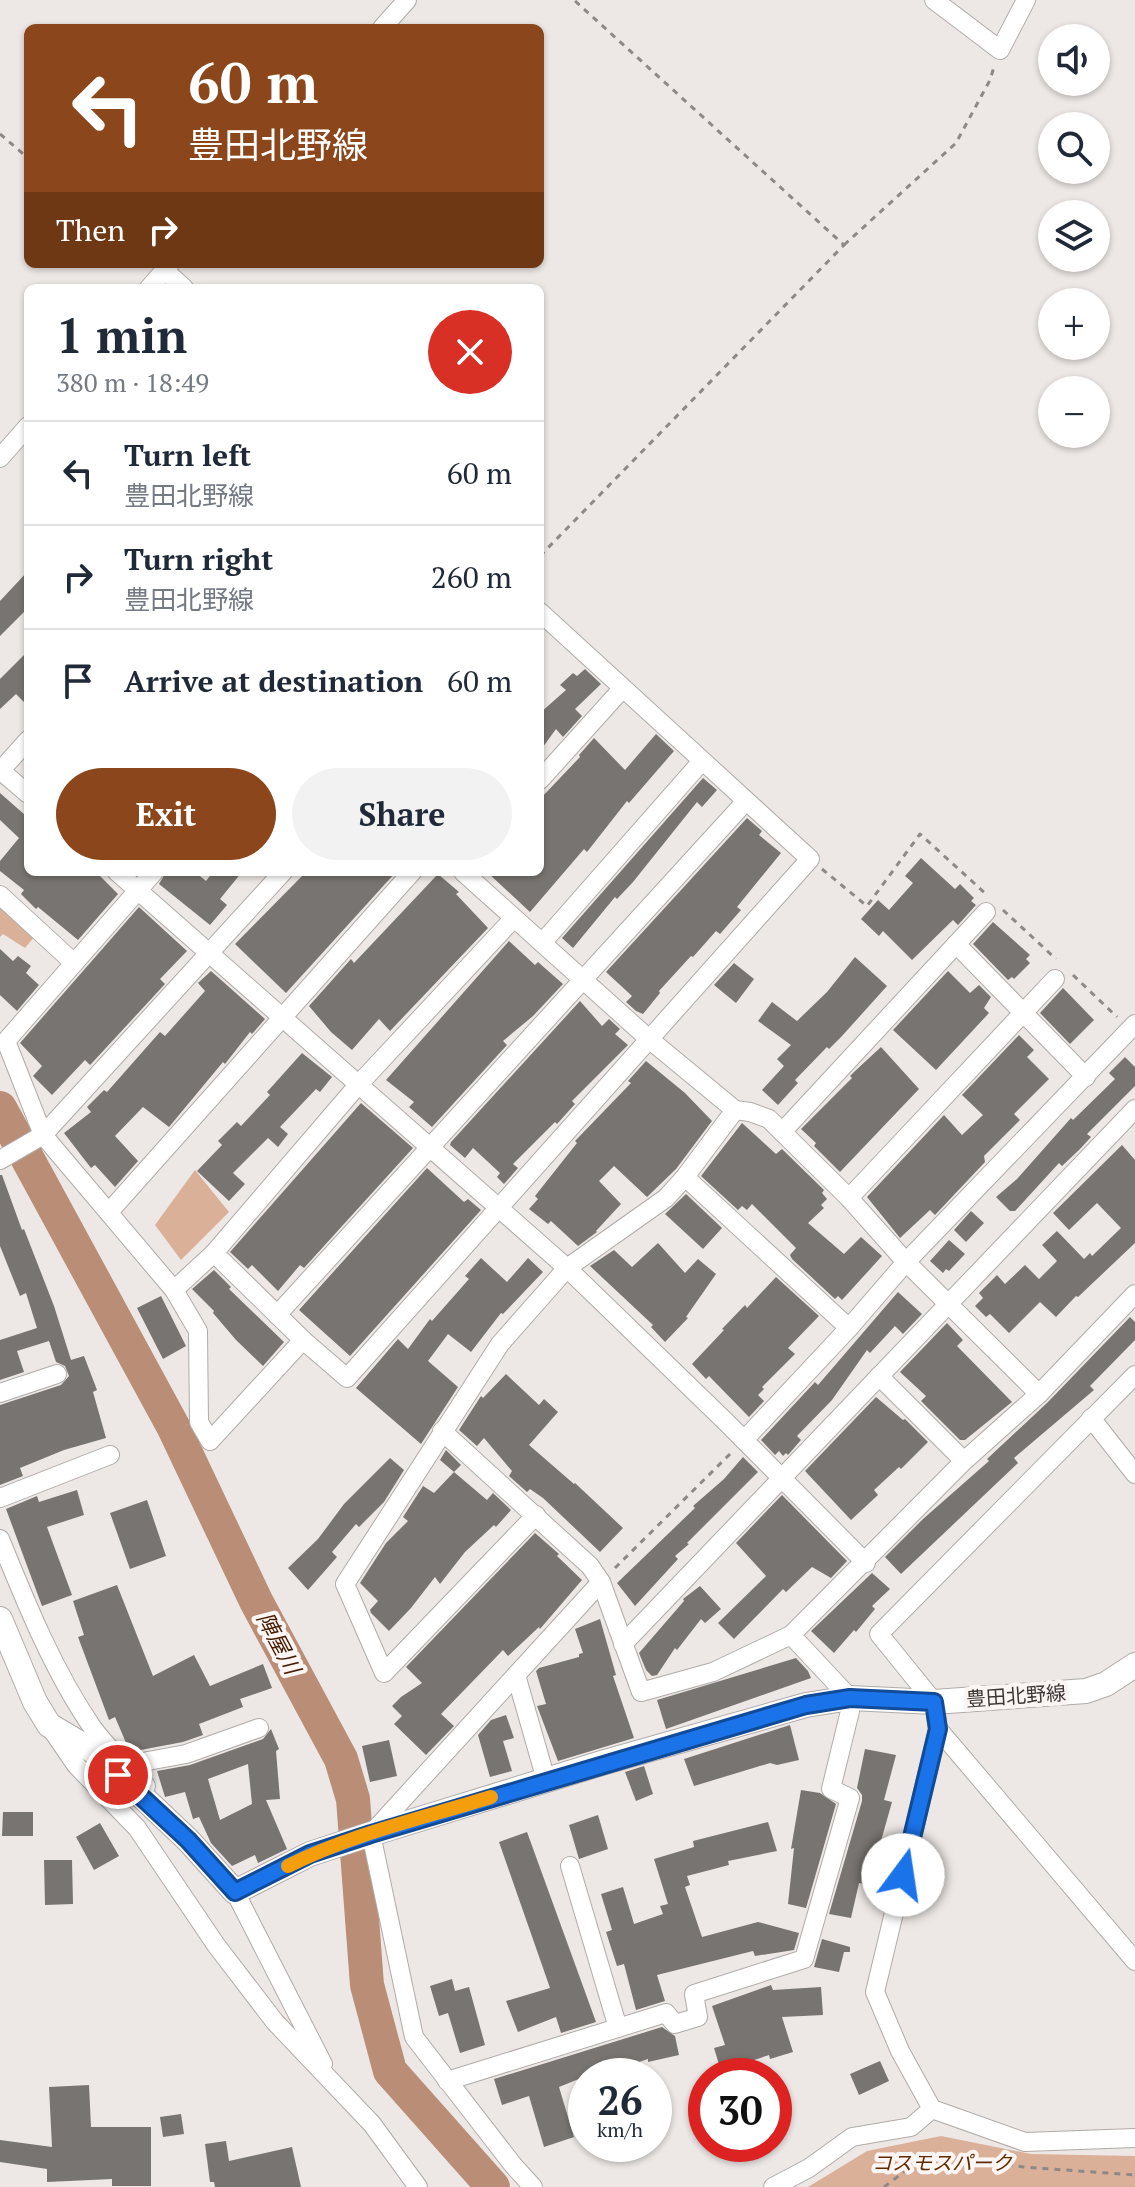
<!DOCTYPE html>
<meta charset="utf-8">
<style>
:root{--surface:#fff;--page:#f2f2f3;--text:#1f2937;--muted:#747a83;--line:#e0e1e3;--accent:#8b471b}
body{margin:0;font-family:"PT Serif","Noto Sans JP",serif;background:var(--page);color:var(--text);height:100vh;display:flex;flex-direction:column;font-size:30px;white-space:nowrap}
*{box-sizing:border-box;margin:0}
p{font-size:26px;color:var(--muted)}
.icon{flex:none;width:44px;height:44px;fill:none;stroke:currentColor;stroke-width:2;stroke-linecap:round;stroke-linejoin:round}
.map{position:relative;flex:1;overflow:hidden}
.panel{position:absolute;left:24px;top:284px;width:520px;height:592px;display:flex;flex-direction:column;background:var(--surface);border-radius:12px;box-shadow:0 2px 6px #0004}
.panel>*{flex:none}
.banner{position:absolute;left:24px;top:24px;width:520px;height:244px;border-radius:12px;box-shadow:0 2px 6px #0004;background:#8b471b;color:#fff;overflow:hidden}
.tools{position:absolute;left:1038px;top:24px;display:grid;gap:16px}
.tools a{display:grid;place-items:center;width:72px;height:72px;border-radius:50%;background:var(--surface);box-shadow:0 2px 6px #0004;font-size:40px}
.speed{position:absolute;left:568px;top:2058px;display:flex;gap:16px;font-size:40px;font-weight:700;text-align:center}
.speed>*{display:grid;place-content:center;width:104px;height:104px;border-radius:50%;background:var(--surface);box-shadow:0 2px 6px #0004;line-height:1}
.speed small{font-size:20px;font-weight:400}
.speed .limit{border:12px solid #d22;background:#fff;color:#111}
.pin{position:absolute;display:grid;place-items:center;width:68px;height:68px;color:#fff;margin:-34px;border:4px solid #fff;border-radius:50%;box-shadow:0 2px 8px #0007}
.me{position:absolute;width:88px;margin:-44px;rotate:14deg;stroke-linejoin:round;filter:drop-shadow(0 0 6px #0008)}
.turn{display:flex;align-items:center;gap:28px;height:168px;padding:0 32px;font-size:36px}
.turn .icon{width:104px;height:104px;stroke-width:2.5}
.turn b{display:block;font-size:56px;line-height:68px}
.then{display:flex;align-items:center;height:76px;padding:0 32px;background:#0003;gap:16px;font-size:30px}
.round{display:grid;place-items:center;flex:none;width:84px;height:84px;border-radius:42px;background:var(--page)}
.headline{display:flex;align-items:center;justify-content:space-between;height:136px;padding:0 32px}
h1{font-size:48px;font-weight:800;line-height:60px}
.action{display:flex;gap:16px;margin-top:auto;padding:16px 32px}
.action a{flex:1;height:92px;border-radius:48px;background:var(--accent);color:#fff;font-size:32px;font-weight:800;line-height:92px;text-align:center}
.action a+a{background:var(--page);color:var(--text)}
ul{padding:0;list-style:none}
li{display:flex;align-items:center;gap:24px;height:104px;padding:0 32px;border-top:2px solid var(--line)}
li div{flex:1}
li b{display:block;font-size:30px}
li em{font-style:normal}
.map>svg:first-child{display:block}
.green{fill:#dbb098}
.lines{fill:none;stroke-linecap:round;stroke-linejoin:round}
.river{stroke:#b98d76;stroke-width:34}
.building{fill:#787471;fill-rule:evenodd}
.minor-casing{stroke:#b0aba9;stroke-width:20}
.major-casing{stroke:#b0aba9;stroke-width:26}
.path{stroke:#8d8988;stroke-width:3;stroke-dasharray:6 6;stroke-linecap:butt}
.minor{stroke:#fff;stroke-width:18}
.major{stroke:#fff;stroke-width:24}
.route-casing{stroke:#114b97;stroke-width:20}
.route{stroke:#1a73e8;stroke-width:14}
.slow{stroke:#f59e0b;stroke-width:14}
.labels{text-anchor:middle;stroke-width:8;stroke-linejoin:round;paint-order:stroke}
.street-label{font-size:20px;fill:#3a3837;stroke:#fbf5f3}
.park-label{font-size:20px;font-style:italic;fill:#612b02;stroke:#fbf5f3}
.water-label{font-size:22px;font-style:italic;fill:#461c01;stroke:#fbf5f3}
</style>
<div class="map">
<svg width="1135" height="2187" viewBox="0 0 1135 2187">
<rect width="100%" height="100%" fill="#ede8e5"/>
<g class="green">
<polygon points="0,905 34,937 25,948 3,934 0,937"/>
<polygon points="195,1170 229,1212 181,1260 155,1225"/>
<polygon points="941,2136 1031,2154 1135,2156 1135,2187 808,2187 867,2151"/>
</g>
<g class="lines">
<polyline class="river" points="0,1108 174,1428 256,1601 341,1759 353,1799 367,1985 390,2071 493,2187"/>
</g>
<g class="building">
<polygon points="28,571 28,608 0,636 0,601"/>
<polygon points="28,651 28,706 16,694 0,709 0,679"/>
<polygon points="585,669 601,684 575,709 582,716 563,737 556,729 540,751 540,713 566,690 560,685 573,673 577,676"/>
<polygon points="656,734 674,751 629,803 627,801 587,852 584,849 530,912 487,872 540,872 540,799 580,757 579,755 594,738 625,770"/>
<polygon points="703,778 717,790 702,807 697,802 633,882 617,899 615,897 573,948 562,938"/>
<polygon points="0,793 25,815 28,812 28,872 96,872 118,894 78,940 38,907 36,909 21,894 24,890 0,871 0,861 19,838 0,820"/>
<polygon points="747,818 762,831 759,835 781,853 737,907 741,910 720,934 716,931 693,957 691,956 659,991 660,993 643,1014 636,1011 626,1002 632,996 606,972"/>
<polygon points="921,858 955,889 960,884 974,898 971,901 976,905 958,925 953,920 912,960 883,931 879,936 861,919 878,900 889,910 913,883 905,876"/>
<polygon points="166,872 195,872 206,881 213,872 242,872 220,899 227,905 210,925 159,884"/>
<polygon points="306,872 396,872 286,993 235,944"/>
<polygon points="438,874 459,892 456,894 488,928 390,1031 379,1019 352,1050 331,1032 309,1006 351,959 354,963"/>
<polygon points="139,907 187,951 160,979 165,984 92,1063 90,1065 85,1060 52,1095 33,1076 42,1066 20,1043"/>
<polygon points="993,922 1030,955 1026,959 1030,963 1014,979 1012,977 1008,980 973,944"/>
<polygon points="509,941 535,965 538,962 563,984 533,1016 503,1041 507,1045 432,1127 409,1107 414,1102 386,1080"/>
<polygon points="0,949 13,961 18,956 31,966 26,973 39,985 17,1011 0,995"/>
<polygon points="855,957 887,986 842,1036 829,1049 827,1047 795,1080 798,1083 778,1105 762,1090 784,1066 777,1059 791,1045 758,1021 772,1002 797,1021 827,992"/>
<polygon points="734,963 754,979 736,1003 714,985"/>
<polygon points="211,971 265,1019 252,1034 250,1032 225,1064 223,1062 169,1127 143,1107 115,1136 138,1161 115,1187 95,1165 91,1168 64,1133 91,1112 87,1107 104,1090 107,1092 160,1032 165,1036 205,991 198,983"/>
<polygon points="948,971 970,993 979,985 991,997 984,1008 989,1013 936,1070 893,1030"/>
<polygon points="1063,988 1094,1020 1070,1044 1040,1013"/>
<polygon points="580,1001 602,1026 609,1019 620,1029 615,1034 628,1045 572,1101 575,1104 557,1124 555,1122 513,1164 518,1168 504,1184 497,1177 500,1173 473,1148 465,1158 450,1145 451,1142"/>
<polygon points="1019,1035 1034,1050 1027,1057 1049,1079 1014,1114 1020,1120 984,1156 985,1162 935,1215 930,1210 900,1238 867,1197 944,1115 962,1135 983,1115 962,1095"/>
<polygon points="881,1047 919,1089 840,1172 814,1146 816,1143 801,1129 852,1078 850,1076 854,1072"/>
<polygon points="302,1053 332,1077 320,1092 316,1089 280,1127 288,1134 278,1147 268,1138 233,1173 245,1184 229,1201 197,1171 222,1145 218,1141 237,1122 241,1126 270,1095 267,1092"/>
<polygon points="1125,1057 1135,1067 1135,1086 1087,1134 1091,1137 1080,1149 1062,1166 1059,1163 1015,1211 1010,1211 996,1197 1017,1179 1071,1118 1073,1120 1115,1079 1109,1073"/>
<polygon points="646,1061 685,1093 712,1121 676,1169 647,1197 614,1166 599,1181 621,1204 596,1231 597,1232 578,1246 551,1221 548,1224 529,1209 538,1199 535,1196 577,1143 575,1141 631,1083 628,1081"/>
<polygon points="361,1103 413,1148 304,1268 300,1265 278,1291 252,1265 248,1269 230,1252"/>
<polygon points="742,1123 776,1154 782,1149 824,1190 822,1193 827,1199 821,1205 824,1208 808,1223 844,1254 861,1237 882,1256 842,1300 838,1296 835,1299 792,1259 790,1255 796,1248 752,1204 747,1210 742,1206 738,1210 701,1176"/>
<polygon points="1122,1145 1135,1160 1135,1243 1078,1297 1076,1296 1056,1317 1040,1302 1009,1333 990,1314 986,1317 975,1306 983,1298 979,1293 997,1275 1005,1284 1025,1265 1039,1279 1057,1261 1042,1245 1057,1231 1084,1259 1090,1253 1092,1256 1121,1228 1097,1203 1069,1230 1053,1213"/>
<polygon points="427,1168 464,1202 468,1199 481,1210 350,1356 299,1310"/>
<polygon points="0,1175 2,1175 22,1230 24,1229 54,1306 71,1360 84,1356 97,1390 93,1392 106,1438 64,1450 20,1468 23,1476 0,1485 0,1405 61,1385 69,1376 65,1366 56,1362 49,1341 17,1351 24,1372 0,1380 0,1340 37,1328 26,1293 20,1296 0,1246"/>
<polygon points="686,1194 722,1228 703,1249 665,1214"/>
<polygon points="971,1211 984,1223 966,1242 954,1230"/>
<polygon points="949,1240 965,1254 949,1271 946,1269 943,1273 930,1261"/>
<polygon points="658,1243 685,1273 698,1259 716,1274 686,1317 688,1318 665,1342 651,1327 653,1325 590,1266 614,1250 632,1267"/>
<polygon points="481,1258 507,1282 528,1258 543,1272 503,1314 501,1313 471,1352 448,1334 428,1361 458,1387 421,1444 356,1388 398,1339 408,1349 430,1319 432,1321 469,1279 465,1276"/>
<polygon points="214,1270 231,1287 229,1289 284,1342 263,1366 236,1340 213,1313 214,1311 192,1289"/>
<polygon points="776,1277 819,1316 788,1348 795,1354 762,1387 764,1389 758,1395 764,1401 749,1417 709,1376 706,1379 692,1364 724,1330 722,1329 745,1305 747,1308"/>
<polygon points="898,1292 922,1314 903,1334 895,1326 870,1353 867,1350 832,1400 797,1436 801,1440 788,1455 786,1453 783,1456 779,1451 775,1455 761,1440 815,1382 818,1385"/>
<polygon points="161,1296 186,1346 163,1359 137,1308"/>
<polygon points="1130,1317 1135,1322 1135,1340 1090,1386 1094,1390 1014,1458 1018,1463 901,1574 885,1557 923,1519 989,1461 987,1459 1048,1402"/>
<polygon points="947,1323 963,1340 957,1346 1012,1402 965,1440 960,1440 921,1401 926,1396 900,1372"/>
<polygon points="506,1374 539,1405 544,1399 558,1412 529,1445 574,1484 575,1483 623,1528 600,1552 543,1498 530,1489 527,1492 509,1476 512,1471 484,1438 477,1446 459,1430 481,1396 483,1398"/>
<polygon points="876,1397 903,1420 905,1419 928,1442 901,1469 899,1467 874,1490 878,1495 851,1520 805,1471"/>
<polygon points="446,1450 461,1465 454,1472 440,1460"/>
<polygon points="743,1457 758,1472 687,1543 689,1544 675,1556 678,1559 635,1606 617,1583 695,1508 693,1506 724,1479"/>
<polygon points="390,1458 404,1470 384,1502 359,1527 356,1524 332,1552 337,1557 308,1590 288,1568 318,1539 344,1504"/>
<polygon points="454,1472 487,1500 493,1493 511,1510 496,1527 494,1525 465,1552 440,1584 435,1577 411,1608 389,1631 371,1613 370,1610 378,1601 360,1583 386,1543 408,1521 403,1517 423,1486 434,1493"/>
<polygon points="77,1490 84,1515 47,1527 72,1595 42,1606 6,1509 37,1496 39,1502"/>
<polygon points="782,1495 847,1561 831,1578 812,1567 786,1592 783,1589 734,1639 718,1623 766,1576 736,1543"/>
<polygon points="147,1500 166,1556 130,1569 110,1513"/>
<polygon points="535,1533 559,1554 557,1556 582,1580 540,1629 539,1627 508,1656 503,1650 441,1714 454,1726 426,1755 394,1724 402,1716 392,1706 401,1697 422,1683 406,1667"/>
<polygon points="872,1573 890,1589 872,1606 875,1609 856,1632 854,1630 834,1653 811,1631"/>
<polygon points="117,1585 153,1676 194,1655 210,1686 263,1664 272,1688 240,1699 243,1707 199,1724 203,1735 183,1742 130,1752 115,1717 109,1720 78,1637 84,1635 73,1601"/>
<polygon points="700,1586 721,1609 705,1623 701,1619 677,1650 675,1648 657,1675 652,1676 646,1670 639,1653 684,1601 683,1599"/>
<polygon points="600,1619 616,1675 613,1676 634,1738 558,1761 537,1706 546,1704 536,1671 539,1668 579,1657 579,1654 583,1653 575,1629"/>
<polygon points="796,1658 808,1671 811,1678 666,1729 657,1700"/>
<polygon points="506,1715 514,1738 503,1741 512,1771 490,1777 478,1735 491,1720"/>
<polygon points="790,1725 799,1760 777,1765 770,1763 694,1786 684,1759"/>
<path d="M271 1729 279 1749 276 1751 280 1799 266 1800 287 1849 258 1863 255 1855 232 1866 211 1843 199 1817 193 1819 185 1792 165 1797 157 1771 190 1765 263 1739ZM248 1764 252 1804 220 1820 208 1779Z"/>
<polygon points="389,1740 397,1776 370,1782 362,1746"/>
<polygon points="865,1749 896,1755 884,1800 892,1802 879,1848 884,1849 873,1886 859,1883 851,1918 829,1914 862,1801 862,1795 857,1788"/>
<polygon points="644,1766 653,1794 636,1801 625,1772"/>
<polygon points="801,1790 820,1793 836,1804 806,1908 788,1904 794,1848 791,1849"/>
<polygon points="3,1812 33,1812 33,1836 2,1836"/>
<polygon points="598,1815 608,1849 579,1859 569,1825"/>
<polygon points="768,1822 777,1851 728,1861 729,1865 687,1876 690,1885 685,1887 702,1937 758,1922 799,1933 794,1950 755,1956 753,1951 657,1975 665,2001 636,2010 624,1964 617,1966 606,1932 612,1930 601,1894 623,1887 634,1924 663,1914 660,1906 668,1904 654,1859 694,1847 693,1841"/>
<polygon points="100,1823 119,1856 94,1870 76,1837"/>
<polygon points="527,1832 596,2022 561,2033 556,2017 518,2032 506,2001 550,1988 499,1842"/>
<polygon points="44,1860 72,1860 73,1904 45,1905"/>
<polygon points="822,1939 850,1947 850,1952 844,1952 839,1972 814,1967"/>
<polygon points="452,1979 455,1991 469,1987 485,2045 460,2053 448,2013 439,2016 430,1986"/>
<polygon points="771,1985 773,1990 821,1987 823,2015 782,2017 793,2052 770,2059 769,2055 721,2071 714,2048 725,2045 712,2006"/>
<polygon points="662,2027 675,2036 679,2055 648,2062 648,2059 612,2071 611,2066 559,2087 574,2137 544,2147 529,2096 502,2105 494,2079"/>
<polygon points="880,2061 889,2081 859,2095 850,2074"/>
<polygon points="89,2085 91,2127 151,2127 151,2186 112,2186 112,2179 47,2182 47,2169 0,2162 0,2140 52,2147 49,2087"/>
<polygon points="181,2114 184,2134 163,2137 160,2117"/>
<polygon points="226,2141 229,2161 292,2147 301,2187 215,2187 214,2182 210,2182 205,2144"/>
</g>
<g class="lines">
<g class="minor-casing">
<g id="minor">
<polyline points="934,0 1000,50 1026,0"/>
<polyline points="382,28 407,0"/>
<polyline points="164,270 184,288"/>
<polyline points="149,288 170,264"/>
<polyline points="0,458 28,426"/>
<polyline points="0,770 28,794"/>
<polyline points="1,770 28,740"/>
<polyline points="540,780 622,689"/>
<polyline points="117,872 567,1268 726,1422 866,1563"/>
<polyline points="154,872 6,1041 43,1135 174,1290 198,1331 199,1422 210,1441 303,1340 347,1378 810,859 540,612"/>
<polyline points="463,872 649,1039 735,1110 750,1112 769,1119 849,1198 906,1262 1039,1394"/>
<polyline points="0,895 74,963"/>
<polyline points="542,943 702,761"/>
<polyline points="956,944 1086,1077"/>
<polyline points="782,1132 986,912"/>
<polyline points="0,1160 43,1135 283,872"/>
<polyline points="685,1177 849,1328"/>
<polyline points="849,1198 1055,979"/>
<polyline points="109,1212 412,872"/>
<polyline points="214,1253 303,1340"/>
<polyline points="174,1290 214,1253 358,1085 514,918"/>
<polyline points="277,1315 746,801"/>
<polyline points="1135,1375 879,1634 934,1702 938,1729 875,1992 900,2051 932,2109 1025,2142 1135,2138"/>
<polyline points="879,1376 964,1461"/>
<polyline points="0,1393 57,1374"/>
<polyline points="1091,1418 1135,1474"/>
<polyline points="442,1431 590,1566 601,1582 641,1692 713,1672 791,1635 964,1461 1039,1394 1135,1294"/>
<polyline points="744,1440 849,1328 906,1262 1135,1024"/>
<polyline points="0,1498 110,1455"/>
<polyline points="536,1515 384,1673 345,1584 500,1344 567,1268 666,1198 685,1177 735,1110"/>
<path d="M0 1539C26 1603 53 1670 92 1727 107 1748 128 1767 146 1786"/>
<polyline points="791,1635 850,1698"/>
<polyline points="623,1644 1135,1109"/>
<polyline points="516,1675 546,1780"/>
<polyline points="50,1727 76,1765 137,1828 216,1945 275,2022 372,2124 418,2187"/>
<polyline points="938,1729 1135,1961"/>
<polyline points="126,1765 186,1754 259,1728"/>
<polyline points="570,1866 618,2028"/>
<polyline points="235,1892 323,2064"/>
<polyline points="447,2081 666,2013 675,2024 698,2017 694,1994 804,1959 850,1798 831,1789 850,1711"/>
<polyline points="533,2187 513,2165 414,2037 371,1834 601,1582"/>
<polyline points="773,2187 809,2168 852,2137 911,2127 932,2109"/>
</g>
</g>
<g class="major-casing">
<polyline id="major" points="0,1619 35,1702 49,1725 96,1753 188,1840 235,1892 310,1854 371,1834 605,1762 806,1705 850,1698 934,1702 1086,1691 1106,1684 1135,1665"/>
</g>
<g class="path">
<polyline points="0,134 28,158"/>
<polyline points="844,245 956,143 990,80 994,67"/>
<polyline points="540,556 844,245 574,0"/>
<polyline points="822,869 867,906 920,834 986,894"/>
<polyline points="1003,910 1056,959"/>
<polyline points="1073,975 1117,1017"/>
<polyline points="615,1568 732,1452"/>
<polyline points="884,2187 917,2162 963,2157 1023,2167 1135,2175"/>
</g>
<use href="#minor" class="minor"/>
<use href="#major" class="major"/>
</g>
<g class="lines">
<g class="route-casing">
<polyline id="route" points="118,1775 188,1840 235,1892 310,1854 371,1834 806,1705 850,1698 934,1702 938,1729 903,1875"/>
</g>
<use href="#route" class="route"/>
<path class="slow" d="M288 1866C351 1834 424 1818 491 1797"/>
</g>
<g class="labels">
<g class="street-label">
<text transform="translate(1016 1696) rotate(-4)" y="7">豊田北野線</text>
</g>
<g class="park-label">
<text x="942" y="2170">コスモスパーク</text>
</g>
<g class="water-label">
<text transform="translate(279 1643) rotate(62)" y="8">陣屋川</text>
</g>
</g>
</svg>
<div class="tools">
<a><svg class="icon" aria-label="sound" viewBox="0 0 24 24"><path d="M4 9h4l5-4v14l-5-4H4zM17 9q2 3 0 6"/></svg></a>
<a><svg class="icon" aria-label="search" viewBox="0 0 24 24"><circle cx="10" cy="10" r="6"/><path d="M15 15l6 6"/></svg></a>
<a><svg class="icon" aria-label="layers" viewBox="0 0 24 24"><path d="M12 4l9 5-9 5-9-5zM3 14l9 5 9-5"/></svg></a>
<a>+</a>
<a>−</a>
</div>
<div class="speed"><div>26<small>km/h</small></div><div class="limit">30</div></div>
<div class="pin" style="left:118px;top:1775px;background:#d93025"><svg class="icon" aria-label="arrive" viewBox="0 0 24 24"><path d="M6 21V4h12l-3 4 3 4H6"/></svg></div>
<svg class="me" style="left:903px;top:1875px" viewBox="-20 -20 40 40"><circle r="19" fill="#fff"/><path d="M0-13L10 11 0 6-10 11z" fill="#1a73e8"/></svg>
<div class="banner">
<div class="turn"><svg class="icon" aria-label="left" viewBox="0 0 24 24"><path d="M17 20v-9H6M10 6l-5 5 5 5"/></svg><div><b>60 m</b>豊田北野線</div></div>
<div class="then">Then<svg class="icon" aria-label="right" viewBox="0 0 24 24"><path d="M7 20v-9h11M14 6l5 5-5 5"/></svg></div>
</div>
<section class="panel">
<div class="headline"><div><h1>1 min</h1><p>380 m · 18:49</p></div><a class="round" style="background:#d93025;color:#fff"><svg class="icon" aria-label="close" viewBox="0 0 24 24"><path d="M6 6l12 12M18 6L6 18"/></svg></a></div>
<ul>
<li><svg class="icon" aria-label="left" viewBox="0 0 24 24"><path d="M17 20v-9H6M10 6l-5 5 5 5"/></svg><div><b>Turn left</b><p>豊田北野線</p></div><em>60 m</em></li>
<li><svg class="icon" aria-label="right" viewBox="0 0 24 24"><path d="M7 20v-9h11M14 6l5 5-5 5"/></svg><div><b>Turn right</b><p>豊田北野線</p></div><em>260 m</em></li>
<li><svg class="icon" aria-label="arrive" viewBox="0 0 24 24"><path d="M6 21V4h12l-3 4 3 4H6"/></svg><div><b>Arrive at destination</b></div><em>60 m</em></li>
</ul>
<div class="action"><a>Exit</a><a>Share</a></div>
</section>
</div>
